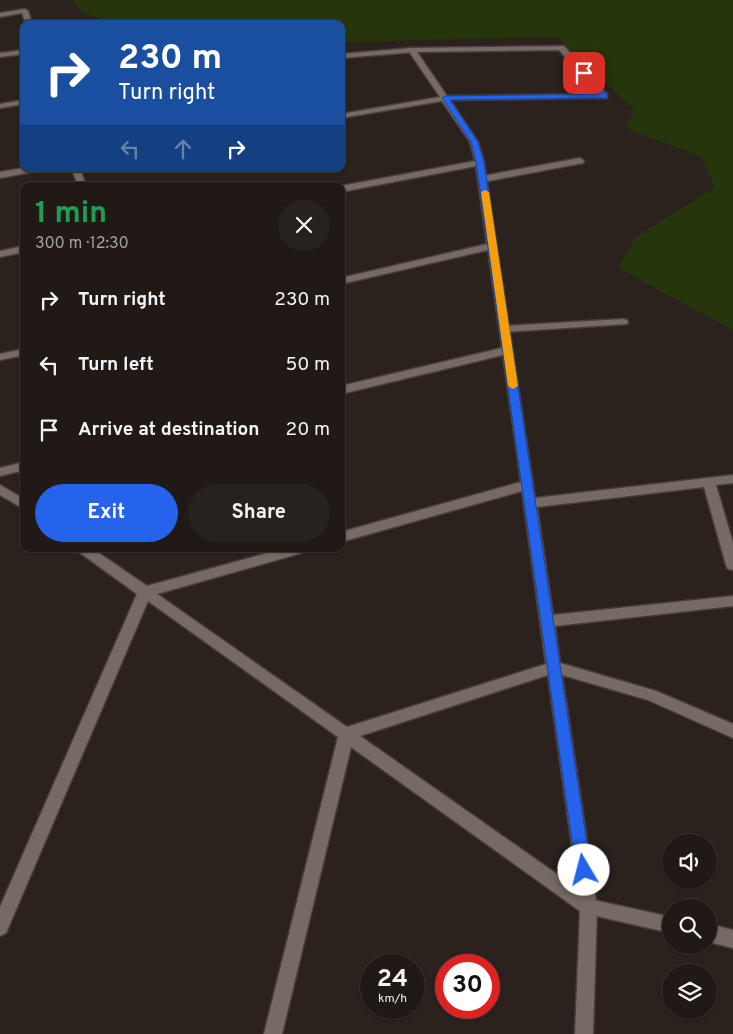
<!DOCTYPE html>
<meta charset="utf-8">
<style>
:root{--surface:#201916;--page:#28221f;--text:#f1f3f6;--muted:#a2a0a1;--line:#3d3835;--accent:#2563eb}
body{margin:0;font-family:Overpass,sans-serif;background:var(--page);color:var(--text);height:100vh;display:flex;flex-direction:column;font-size:19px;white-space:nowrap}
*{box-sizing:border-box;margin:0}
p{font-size:16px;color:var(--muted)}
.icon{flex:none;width:28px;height:28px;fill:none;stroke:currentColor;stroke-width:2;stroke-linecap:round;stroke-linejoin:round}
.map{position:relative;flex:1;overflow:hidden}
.details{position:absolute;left:20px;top:182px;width:325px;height:370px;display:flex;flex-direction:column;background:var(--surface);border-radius:10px;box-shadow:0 1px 4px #0004,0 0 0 1px var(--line)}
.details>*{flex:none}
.banner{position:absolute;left:20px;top:20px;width:325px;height:152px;border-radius:10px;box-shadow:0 1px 4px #0004,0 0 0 1px var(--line);background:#1a4fa0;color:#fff;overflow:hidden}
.tools{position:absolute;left:662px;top:834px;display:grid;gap:10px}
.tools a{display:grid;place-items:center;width:55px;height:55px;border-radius:50%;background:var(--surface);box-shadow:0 1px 4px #0004,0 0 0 1px var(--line);font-size:25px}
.speed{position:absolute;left:360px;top:954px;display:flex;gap:10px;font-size:25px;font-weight:700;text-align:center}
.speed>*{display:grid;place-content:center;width:65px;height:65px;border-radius:50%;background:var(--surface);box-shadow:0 1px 4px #0004,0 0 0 1px var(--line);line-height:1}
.speed small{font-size:12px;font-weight:400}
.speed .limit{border:8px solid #d22;background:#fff;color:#111}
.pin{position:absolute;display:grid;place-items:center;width:42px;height:42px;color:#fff;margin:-21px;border-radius:10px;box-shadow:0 2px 8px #0006}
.me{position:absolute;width:55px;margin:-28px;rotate:352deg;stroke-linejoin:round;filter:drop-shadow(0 0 4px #0008)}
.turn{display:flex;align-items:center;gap:18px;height:105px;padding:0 15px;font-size:22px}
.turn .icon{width:65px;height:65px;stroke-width:2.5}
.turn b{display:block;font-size:35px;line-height:42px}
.lanes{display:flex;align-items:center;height:48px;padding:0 15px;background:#0003;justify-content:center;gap:25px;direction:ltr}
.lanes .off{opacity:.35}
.round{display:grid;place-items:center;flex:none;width:52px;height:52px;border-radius:26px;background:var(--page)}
.summary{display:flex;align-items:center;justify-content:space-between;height:85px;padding:0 15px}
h1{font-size:30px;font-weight:700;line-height:38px;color:#1e9e55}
.primary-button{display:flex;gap:10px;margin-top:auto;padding:10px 15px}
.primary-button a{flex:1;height:58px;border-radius:30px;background:var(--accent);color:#fff;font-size:20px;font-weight:700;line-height:58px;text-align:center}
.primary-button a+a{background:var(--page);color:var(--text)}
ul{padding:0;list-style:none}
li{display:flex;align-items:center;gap:15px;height:65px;padding:0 15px}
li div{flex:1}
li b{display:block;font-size:19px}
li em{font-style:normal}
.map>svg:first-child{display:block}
.green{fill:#26360c}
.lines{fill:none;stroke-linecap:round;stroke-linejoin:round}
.service-casing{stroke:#473e3b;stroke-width:3}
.minor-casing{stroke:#473e3b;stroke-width:3}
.tertiary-casing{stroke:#473e3b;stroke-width:3}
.service{fill:#776a65;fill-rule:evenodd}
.minor{fill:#776a65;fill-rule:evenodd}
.tertiary{fill:#776a65;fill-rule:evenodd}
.route{fill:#2563eb;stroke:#184099}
.slow{fill:#f59e0b}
</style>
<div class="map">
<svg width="733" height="1034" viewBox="0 0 733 1034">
<rect width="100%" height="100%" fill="#2b211d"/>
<path class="green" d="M73 0H733V330L618 268 636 237 715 187 701 157 626 128 634 109 574 55 560 38C487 37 414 41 341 42V24H113L81 11Z"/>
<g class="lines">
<g class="service-casing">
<g id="service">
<polygon points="580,158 584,161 583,163 483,182 479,179 483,176"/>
<polygon points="623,319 627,320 628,322 627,324 504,332 499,329 504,326"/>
<polygon points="589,899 671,917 671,933 583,913 581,907 583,901"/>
<polygon points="709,924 733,930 733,948 709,942"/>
</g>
</g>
<g class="minor-casing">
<g id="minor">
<polygon points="25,9 28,11 32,24 26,24 22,13 0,17 0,13"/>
<path d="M564 46 607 94V98L450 100 478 142 484 163 535 498 733 475V483L716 485 733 543V570L728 569 726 565 704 487 537 507 553 615 733 596V606L555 626 560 663 656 691 733 724V738L648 700 562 675 597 907 593 1034H575L580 911 351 747 282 1034H264L338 737 148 601 6 933 0 936V907L137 594 79 552 78 549H93L147 586 282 549H304L303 552 298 554 157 594 347 727 546 664 522 491 341 542V532L521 482 503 355 341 394V386L502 348 488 250 341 284V278L487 244 476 166 341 192V186L475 161 470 142 442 101 341 118V114L440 97 408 50 409 48ZM559 50 598 94 447 96 417 52ZM548 675 578 889 360 736Z"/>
<polygon points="24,50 24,54 0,57 0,53"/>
<polygon points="24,168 36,169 32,172 0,178 0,172"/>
<polygon points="72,169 80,169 86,186 78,186"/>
<polygon points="24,246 24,252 0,257 0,251"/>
<polygon points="24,349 24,355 0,360 0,354"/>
<polygon points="24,462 24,470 0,476 0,468"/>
<polygon points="0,485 24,499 24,509 0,495"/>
</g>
</g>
<g class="tertiary-casing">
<g id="tertiary">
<polygon points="412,48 415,48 415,52 341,58 341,54"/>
<polygon points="24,100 24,104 0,108 0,104"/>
</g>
</g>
<use href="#service" class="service"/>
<use href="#minor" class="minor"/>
<use href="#tertiary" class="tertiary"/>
</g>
<polygon class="route" points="582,71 586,71 607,95 607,98 450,100 478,142 484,162 591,870 589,875 584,877 578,875 576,870 476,162 471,142 442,98 445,96 599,94 582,74"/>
<polygon class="slow" points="485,190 489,192 518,386 513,389 508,386 481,192"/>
</svg>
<div class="tools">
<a><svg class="icon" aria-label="sound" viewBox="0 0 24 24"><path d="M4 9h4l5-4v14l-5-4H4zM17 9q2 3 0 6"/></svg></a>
<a><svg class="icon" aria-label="search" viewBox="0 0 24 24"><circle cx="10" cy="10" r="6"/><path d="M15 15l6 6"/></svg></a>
<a><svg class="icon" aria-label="layers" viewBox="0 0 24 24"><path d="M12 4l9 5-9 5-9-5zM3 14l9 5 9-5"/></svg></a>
</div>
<div class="speed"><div>24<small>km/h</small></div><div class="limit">30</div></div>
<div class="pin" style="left:584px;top:73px;background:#d93025"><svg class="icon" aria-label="arrive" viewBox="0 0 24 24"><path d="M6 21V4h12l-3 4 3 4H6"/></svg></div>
<svg class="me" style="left:584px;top:870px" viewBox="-20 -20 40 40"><circle r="19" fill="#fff"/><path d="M0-13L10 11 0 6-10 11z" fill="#2563eb"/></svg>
<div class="banner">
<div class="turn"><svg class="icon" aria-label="right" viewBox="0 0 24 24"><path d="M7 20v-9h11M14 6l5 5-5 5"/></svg><div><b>230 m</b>Turn right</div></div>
<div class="lanes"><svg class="icon off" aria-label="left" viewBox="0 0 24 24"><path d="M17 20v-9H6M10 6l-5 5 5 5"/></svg><svg class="icon off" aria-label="ahead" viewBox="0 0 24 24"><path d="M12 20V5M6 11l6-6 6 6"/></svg><svg class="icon" aria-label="right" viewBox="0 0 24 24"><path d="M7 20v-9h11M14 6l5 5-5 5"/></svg></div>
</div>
<section class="details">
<div class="summary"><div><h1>1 min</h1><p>300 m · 12:30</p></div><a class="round"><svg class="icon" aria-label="close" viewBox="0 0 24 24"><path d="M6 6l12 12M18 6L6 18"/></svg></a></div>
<ul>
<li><svg class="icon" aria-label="right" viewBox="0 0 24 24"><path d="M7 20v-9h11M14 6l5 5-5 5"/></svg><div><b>Turn right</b></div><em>230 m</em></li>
<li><svg class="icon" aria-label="left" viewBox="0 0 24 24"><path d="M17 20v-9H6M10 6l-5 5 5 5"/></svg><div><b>Turn left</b></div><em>50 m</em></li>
<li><svg class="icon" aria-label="arrive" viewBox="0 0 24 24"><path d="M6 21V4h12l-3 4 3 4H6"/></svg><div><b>Arrive at destination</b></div><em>20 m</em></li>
</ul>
<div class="primary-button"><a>Exit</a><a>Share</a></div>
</section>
</div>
